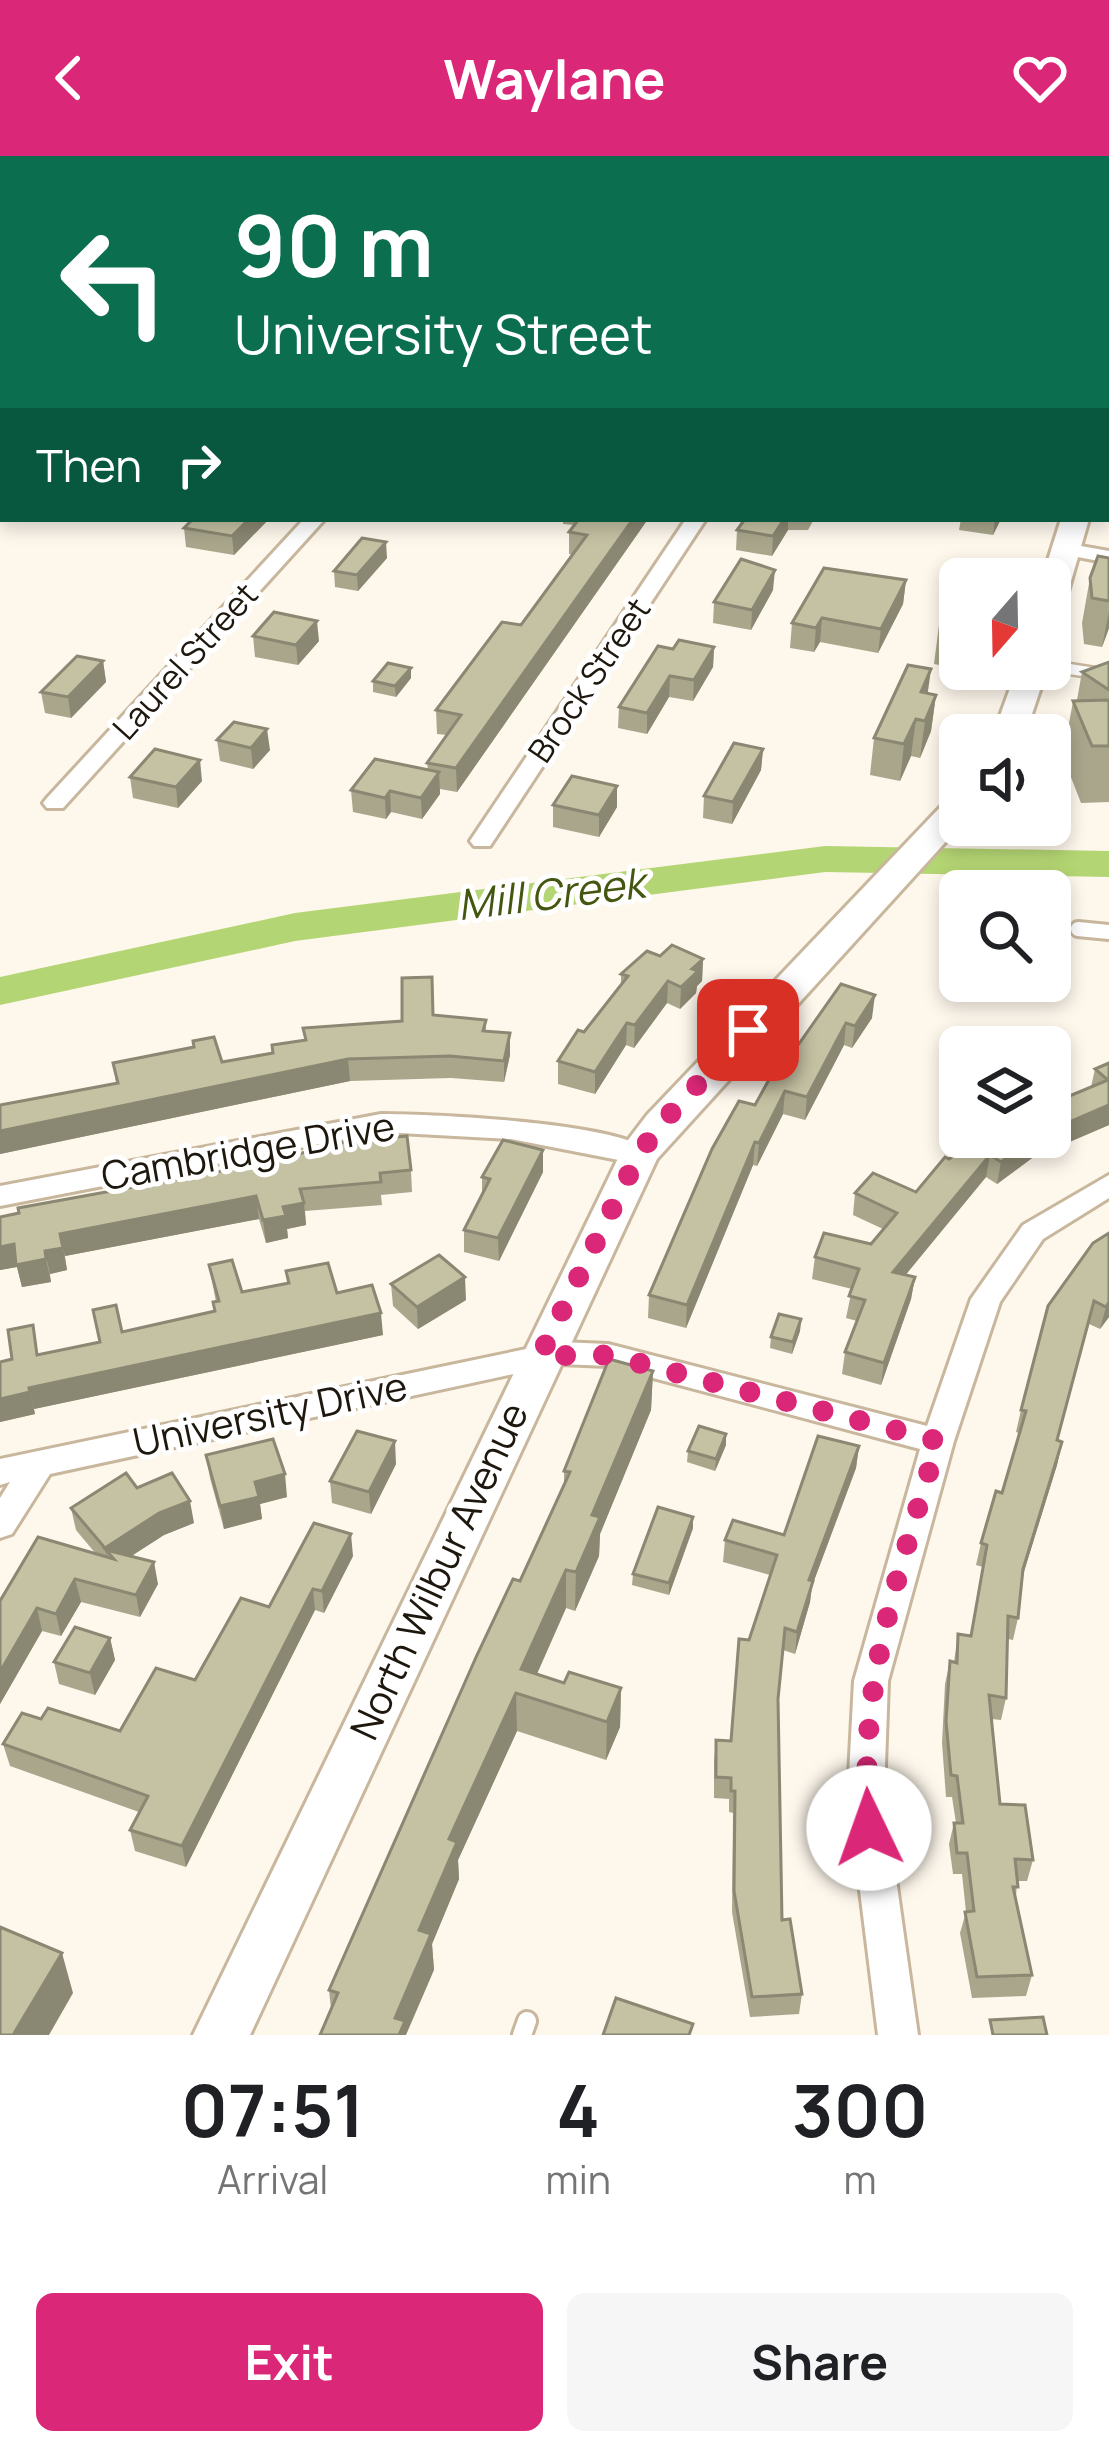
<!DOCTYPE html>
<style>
:root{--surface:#fff;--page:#f6f6f6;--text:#202124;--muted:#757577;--accent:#db2777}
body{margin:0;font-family:Manrope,sans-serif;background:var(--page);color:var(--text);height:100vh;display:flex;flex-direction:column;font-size:45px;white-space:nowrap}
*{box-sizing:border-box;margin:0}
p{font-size:39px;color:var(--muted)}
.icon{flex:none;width:66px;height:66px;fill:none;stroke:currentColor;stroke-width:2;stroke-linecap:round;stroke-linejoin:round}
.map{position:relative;height:1879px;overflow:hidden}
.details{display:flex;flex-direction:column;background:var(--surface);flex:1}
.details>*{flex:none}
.guide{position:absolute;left:0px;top:0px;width:1110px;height:366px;box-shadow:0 6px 18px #0003;background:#0b6e4f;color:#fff;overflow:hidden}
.needle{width:78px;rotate:200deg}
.buttons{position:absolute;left:939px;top:402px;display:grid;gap:24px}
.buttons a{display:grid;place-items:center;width:132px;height:132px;border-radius:18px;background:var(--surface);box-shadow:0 6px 18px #0003;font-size:60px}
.pin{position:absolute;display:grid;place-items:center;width:102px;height:102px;color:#fff;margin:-51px;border-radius:24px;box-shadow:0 6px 18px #0006}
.me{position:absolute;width:132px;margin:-66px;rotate:357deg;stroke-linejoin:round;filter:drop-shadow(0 0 9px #0008)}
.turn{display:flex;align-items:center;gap:42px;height:252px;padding:0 36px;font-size:54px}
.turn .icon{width:156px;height:156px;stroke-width:2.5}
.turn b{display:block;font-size:84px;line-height:102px}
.then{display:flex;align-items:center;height:114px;padding:0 36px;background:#0003;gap:24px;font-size:45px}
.eta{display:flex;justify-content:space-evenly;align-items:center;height:204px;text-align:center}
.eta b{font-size:72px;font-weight:700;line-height:84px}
.cta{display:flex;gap:24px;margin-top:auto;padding:24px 36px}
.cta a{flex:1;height:138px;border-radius:18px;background:var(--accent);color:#fff;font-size:48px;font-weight:700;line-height:138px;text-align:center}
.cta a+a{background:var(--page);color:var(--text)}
header{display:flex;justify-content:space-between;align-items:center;height:156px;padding:0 36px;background:var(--accent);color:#fff;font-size:54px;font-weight:700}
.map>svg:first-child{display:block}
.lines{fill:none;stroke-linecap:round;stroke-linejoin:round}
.river{fill:#b4d573;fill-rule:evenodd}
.service-far2-casing{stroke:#c8b79d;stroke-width:15}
.service-far1-casing{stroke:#c8b79d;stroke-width:20}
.service-casing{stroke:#c8b79d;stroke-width:24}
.minor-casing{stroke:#c8b79d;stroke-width:6}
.secondary-casing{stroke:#c8b79d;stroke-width:6}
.service-far2{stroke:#fff;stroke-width:10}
.service-far1{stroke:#fff;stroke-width:14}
.service{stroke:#fff;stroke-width:18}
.minor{fill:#fff;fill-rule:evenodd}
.secondary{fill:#fff;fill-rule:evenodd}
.wall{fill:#a9a68c}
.shaded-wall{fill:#8a8772}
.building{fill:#c5c1a3;stroke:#8a8772;stroke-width:3}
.route{stroke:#db2777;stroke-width:21;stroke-dasharray:0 37.8}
.labels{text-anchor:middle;stroke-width:10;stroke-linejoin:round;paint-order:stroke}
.far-street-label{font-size:33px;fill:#1e170e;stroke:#fff}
.street-label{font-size:39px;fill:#1e170e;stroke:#fff}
.water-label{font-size:42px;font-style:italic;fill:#445711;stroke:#fff}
</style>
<header><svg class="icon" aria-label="back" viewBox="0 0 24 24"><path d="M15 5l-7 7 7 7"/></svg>Waylane<svg class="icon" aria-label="heart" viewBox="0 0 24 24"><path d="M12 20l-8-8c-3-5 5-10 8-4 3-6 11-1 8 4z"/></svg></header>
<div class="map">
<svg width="1109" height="1879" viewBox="0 0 1109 1879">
<rect width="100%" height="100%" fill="#fef7ec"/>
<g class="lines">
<polygon class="river" points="825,690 1109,695 1109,721 825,716 295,785 0,849 0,821 295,757"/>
<g class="service-far2-casing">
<polyline id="service-far2" points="1050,510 1109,519"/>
</g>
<g class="service-far1-casing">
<polyline id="service-far1" points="1078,773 1109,776"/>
</g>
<g class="service-casing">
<polyline id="service" points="522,1879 527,1865"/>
</g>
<g class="minor-casing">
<g id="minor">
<polygon points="3,300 3,314 0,315 0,301"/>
<polygon points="1107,317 1109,318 1109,330 1107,329"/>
<polygon points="304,363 325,363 63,652 47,652 43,647 47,642"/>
<polygon points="686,363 706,363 490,690 474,690 470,685"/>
<polygon points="1064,387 1109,395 1109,407 1057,397 1057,389"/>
<path d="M381 958C427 958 628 966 653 998L639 1008 511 983 381 976 0 1050V1030Z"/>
<polygon points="1109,1019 1109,1042 1043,1083 1000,1146 954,1285 888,1525 884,1638 918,1879 878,1879 848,1638 854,1525 920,1293 608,1210 560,1208 50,1318 12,1378 0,1382 0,1342 10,1326 0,1329 0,1303 560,1186 608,1188 927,1270 971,1143 1023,1069"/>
</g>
</g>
<g class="secondary-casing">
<g id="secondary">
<polygon points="260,0 284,0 258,3"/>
<polygon points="0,32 3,33 3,47 0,46"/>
<rect x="1107" y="195" width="2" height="16"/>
<polygon points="1109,259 1109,279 1107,280 1107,260"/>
<polygon points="1061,363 1089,363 1065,446 1050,455 1050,423 1042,423"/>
<polygon points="1017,513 1047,513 1025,579 993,579"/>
<polygon points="960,640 961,669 657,1003 250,1879 193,1879 625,988 647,959 948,643"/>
</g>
</g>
<use href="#service-far2" class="service-far2"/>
<use href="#service-far1" class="service-far1"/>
<use href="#service" class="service"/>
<use href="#minor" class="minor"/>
<use href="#secondary" class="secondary"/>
</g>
<g class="wall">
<polygon points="3,61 3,119 0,118 0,64"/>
<polygon points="3,319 3,348 0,347 0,321"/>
<polygon points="269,363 234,399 186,391 184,372"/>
<polygon points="563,363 648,363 457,636 440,633 440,638 422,663 391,656 386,663 353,656 351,634 428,614 427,607 447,579 437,578 436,554 521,469 573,399 569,398 569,376 574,369 563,368"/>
<polygon points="745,363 814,363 808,374 788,374 772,400 736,394 737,374"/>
<polygon points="961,363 1001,363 993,379 959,374"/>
<polygon points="387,402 358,435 335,431 334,415"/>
<polygon points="1109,402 1109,472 1102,491 1084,488 1082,467 1090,422"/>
<polygon points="960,423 960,513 934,508 941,453"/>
<polygon points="906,424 903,448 878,497 820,486 814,496 790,492 792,467"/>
<polygon points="773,434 751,474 713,467 714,446"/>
<polygon points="253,480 319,485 298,509 255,501"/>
<polygon points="714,491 713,511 693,545 669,541 647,578 618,572 619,551 673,493"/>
<polygon points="103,505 106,526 71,562 45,557 41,536"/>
<polygon points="1109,506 1109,646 1081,647 1063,601 1073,545 1077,544 1082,516"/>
<polygon points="411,512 411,522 396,541 373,536 373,525"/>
<polygon points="928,537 936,539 931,575 920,602 911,600 900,625 870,619 874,582"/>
<polygon points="217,584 270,594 253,613 220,605"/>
<polygon points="763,593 761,614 732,668 703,662 704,640"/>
<polygon points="130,621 202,625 178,652 133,642"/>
<polygon points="617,630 617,651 599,681 553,671 553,649"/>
<polygon points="660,800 703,803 702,825 697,830 696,837 680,853 667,847 634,892 626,889 595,938 558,928 558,905 584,876 621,829 621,818"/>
<polygon points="841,828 872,862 852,892 844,889 805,964 783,958 757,1010 753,1009 686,1172 648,1162 649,1139 755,949"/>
<polygon points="433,859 486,864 486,875 510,899 504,926 451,922 350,925 0,998 0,949 116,927 113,907 222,906 273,897 305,884 303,872 402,865"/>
<polygon points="1109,907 1109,969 1060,990 1055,985 997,1028 986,1021 905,1119 915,1121 911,1143 881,1229 842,1218 845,1196 857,1165 846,1162 852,1133 812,1123 815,1101 871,1088 883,1073 853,1059 855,1037 916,1036 949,1003 1050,948 1091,931 1095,913"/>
<polygon points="411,1014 412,1036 381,1039 382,1049 305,1055 306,1069 287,1073 288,1082 266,1087 259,1063 65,1100 67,1114 50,1118 51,1126 22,1131 17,1111 0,1114 0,1061"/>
<polygon points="543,1016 499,1105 464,1096 464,1074 482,1038 482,1021"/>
<polygon points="1109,1077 1109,1161 1100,1173 1089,1168 1057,1285 1062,1286 1057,1309 1022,1421 1018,1462 1013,1484 1008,1483 1006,1542 1001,1564 992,1563 1000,1648 1033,1704 1027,1725 1017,1725 1016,1741 1032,1819 1026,1840 972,1842 960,1777 966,1756 962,1718 953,1718 949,1688 954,1667 956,1667 952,1641 946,1641 942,1587 945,1528 950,1505 954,1506 958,1478 970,1480 983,1411 976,1409 981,1387 1002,1337 1019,1277 1016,1276 1021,1254"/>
<polygon points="209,1109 242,1136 287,1127 286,1115 337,1137 383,1179 34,1253 35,1258 0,1266 39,1199 100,1186 122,1176 214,1155 216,1146"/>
<polygon points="391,1128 466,1144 418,1173 393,1150"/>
<polygon points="801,1163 800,1175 792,1198 770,1192 771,1181"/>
<polygon points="653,1215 651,1254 600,1378 599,1400 575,1455 566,1452 537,1518 564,1527 621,1532 620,1571 606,1604 517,1575 458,1704 459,1723 432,1788 434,1814 331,1853 329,1834 564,1328 564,1315"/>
<polygon points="726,1278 726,1289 715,1315 687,1306 688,1295"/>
<polygon points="859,1290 856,1312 812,1430 810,1446 795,1498 783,1494 778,1543 782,1764 802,1838 799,1858 750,1861 732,1756 733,1657 729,1656 729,1643 714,1642 714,1605 716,1584 730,1585 770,1419 723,1406 725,1384 784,1379"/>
<polygon points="206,1299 287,1341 260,1348 262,1363 224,1373 210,1322"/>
<polygon points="396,1308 371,1358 332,1347 330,1325"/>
<polygon points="137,1332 194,1367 164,1379 131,1400 158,1428 140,1461 81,1446 61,1480 42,1475 0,1548 0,1445 96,1398 76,1374 71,1352"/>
<polygon points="693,1361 693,1372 669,1439 632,1429 633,1418"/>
<polygon points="353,1400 324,1457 315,1454 186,1711 135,1695 130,1674 139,1656 10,1610 3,1588 41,1563 120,1575 195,1524 269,1451"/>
<polygon points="110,1482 115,1504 95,1539 59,1528 54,1506"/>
</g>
<g class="shaded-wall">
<polygon points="0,0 6,0 7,3 3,3 3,15 0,17"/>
<polygon points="330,0 351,0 347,3 327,3"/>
<polygon points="249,363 269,363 234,399 232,380"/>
<polygon points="633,363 648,363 457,636 456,612"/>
<polygon points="784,363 788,363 788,374 772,400 773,380"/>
<polygon points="995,363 1001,363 993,379"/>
<polygon points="386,386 387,402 358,435 357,419"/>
<polygon points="775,414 773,434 751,474 752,454"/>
<polygon points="906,424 903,448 878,497 881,473"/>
<polygon points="1109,455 1109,472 1102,491"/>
<polygon points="822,462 820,486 814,496 816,472"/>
<polygon points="317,465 319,485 298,509 296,489"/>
<polygon points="714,491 713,511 693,545 694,524"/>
<polygon points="103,505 106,526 71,562 68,541"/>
<polygon points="411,512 411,522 396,541 395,530"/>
<polygon points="931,513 926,550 921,536"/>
<polygon points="670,520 669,541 647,578 647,557"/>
<polygon points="936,539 931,575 920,602 925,565"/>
<polygon points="916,563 911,600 900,625 904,588"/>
<polygon points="267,573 270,594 253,613 251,592"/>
<polygon points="763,593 761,614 732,668 733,646"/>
<polygon points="200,604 202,625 178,652 176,631"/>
<polygon points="439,616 440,638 422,663 421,642"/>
<polygon points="617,630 617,651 599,681 599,659"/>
<polygon points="390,635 391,656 386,663 385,642"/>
<polygon points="703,803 702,825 697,830 696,837 680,853 681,831 692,813"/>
<polygon points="668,825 667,847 634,892 635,869"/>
<polygon points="875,839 872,862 852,892 855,870"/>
<polygon points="627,867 626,889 595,938 595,916"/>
<polygon points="846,867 844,889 805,964 807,941"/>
<polygon points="510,877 510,899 504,926 504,905"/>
<polygon points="348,903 350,925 0,998 0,975"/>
<polygon points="785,935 783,958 757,1010 759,987"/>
<polygon points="1109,949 1109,969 1060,990 1065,968"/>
<polygon points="1059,964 1055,985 997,1028 1001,1006 1035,981 1050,981 1050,970"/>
<polygon points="755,986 753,1009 686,1172 687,1149"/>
<polygon points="543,994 543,1016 499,1105 498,1082"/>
<polygon points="990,999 986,1021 890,1138 893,1116"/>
<polygon points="256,1040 259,1063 65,1100 60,1078"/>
<polygon points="304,1047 306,1069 287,1073 288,1082 266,1087 263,1064 283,1051"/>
<polygon points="14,1088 46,1103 51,1126 22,1131 17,1111 0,1114 0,1091"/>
<polygon points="63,1092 67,1114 50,1118 45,1095"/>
<polygon points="465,1121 466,1144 418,1173 417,1151"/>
<polygon points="915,1121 911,1143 881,1229 884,1207"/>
<polygon points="1109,1146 1109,1161 1100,1173 1106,1151"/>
<polygon points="381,1157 383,1179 34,1253 29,1232"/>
<polygon points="801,1163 800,1175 792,1198 793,1186"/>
<polygon points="653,1215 651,1254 600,1378 599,1400 575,1455 576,1416 592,1359"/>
<polygon points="30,1236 35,1258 0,1266 0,1243"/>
<polygon points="726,1278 726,1289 715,1315 716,1303"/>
<polygon points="395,1285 396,1308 371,1358 369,1336"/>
<polygon points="1062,1286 1057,1309 1018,1435 1023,1413"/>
<polygon points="859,1290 856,1312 812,1430 810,1446 795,1498 797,1476 809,1424"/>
<polygon points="285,1318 287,1341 260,1348 262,1363 224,1373 220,1350 255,1326"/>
<polygon points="190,1345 194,1367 164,1379 116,1410 114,1403 106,1394 109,1414 105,1392 159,1357"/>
<polygon points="693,1361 693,1372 669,1439 669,1427"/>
<polygon points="351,1378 353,1400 324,1457 322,1435"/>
<polygon points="154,1406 158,1428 140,1461 136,1439"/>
<polygon points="566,1414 566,1452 527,1540 521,1513"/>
<polygon points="75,1423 81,1446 61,1480 56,1458"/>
<polygon points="313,1433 315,1454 186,1711 182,1690"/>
<polygon points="37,1452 42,1475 0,1548 0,1516"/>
<polygon points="110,1482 115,1504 95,1539 90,1517"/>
<polygon points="621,1532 620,1571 606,1604 607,1566"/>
<polygon points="516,1537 517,1575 458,1704 459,1723 432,1788 434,1814 406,1879 397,1879 395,1862 419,1774 449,1683"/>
<polygon points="62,1797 73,1837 49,1879 13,1879"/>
</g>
<g class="building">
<polygon points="289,0 330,0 327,3 285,3"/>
<polygon points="3,61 3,102 0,102 0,64"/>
<polygon points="1109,66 1109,158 1107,158 1107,71"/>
<polygon points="193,363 249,363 232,380 184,372"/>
<polygon points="579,363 633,363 456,612 427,607 461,559 436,554 502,466 521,469 587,379 569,376"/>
<polygon points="745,363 784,363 773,380 737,374"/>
<polygon points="362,382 386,386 357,419 334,415"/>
<polygon points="1098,400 1109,402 1109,445 1092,442 1090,422"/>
<polygon points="741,403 775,414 752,454 714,446"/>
<polygon points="964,404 1003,410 997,423 960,423 960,457 941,453"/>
<polygon points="824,412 906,424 881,473 822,462 816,472 792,467"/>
<polygon points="274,456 317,465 296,489 253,480"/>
<polygon points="679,484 714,491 694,524 670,520 647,557 619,551 658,490 673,493"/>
<polygon points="77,500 103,505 68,541 41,536"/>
<polygon points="1109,506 1109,534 1082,516"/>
<polygon points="388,507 411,512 395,530 373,525"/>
<polygon points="908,509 931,513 921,536 936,539 925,565 916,563 904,588 874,582"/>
<polygon points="1109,544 1109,590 1092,590 1073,545"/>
<polygon points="234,566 267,573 251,592 217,584"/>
<polygon points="734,587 763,593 733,646 704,640"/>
<polygon points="155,593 200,604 176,631 130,621"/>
<polygon points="375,603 439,616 421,642 390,635 385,642 351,634"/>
<polygon points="572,620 617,630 599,659 553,649"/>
<polygon points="672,789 703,803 692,813 698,815 681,831 668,825 635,869 627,867 595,916 558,905 578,874 584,876 628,820 621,818 647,795 660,800"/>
<polygon points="432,821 433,859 486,864 483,875 510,877 504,905 450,900 348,903 0,975 0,949 118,927 113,907 194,891 193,885 214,881 222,906 273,897 272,889 306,884 303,872 402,865 402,822"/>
<polygon points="841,828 875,839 855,870 846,867 807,941 785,935 759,987 755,986 687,1149 649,1139 712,993 739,945 755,949 788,889 796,892"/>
<polygon points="1109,907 1109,949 1065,968 1059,964 1050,970 1050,948 1108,924 1095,913"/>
<polygon points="407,980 411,1014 380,1017 381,1026 300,1033 304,1047 283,1051 286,1060 263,1064 256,1040 60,1078 63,1092 45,1095 46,1103 16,1109 14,1088 0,1091 0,1061 19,1057 18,1052 260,1008 344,986"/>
<polygon points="980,981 1035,981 1001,1006 990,999 893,1116 915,1121 884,1207 845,1196 865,1144 849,1140 859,1113 815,1101 824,1077 871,1088 897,1057 855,1037 873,1017 916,1036 945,1001 949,1003"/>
<polygon points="503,984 543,994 498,1082 464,1074 490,1023 482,1021"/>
<polygon points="1109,1077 1109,1146 1106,1151 1094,1145 1057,1284 1062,1286 1023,1413 1018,1462 1008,1460 1006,1542 989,1539 1000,1648 1025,1649 1033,1704 1015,1703 1018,1731 1013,1731 1032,1819 977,1821 965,1756 974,1755 967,1697 957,1697 954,1667 963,1667 957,1620 951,1619 946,1565 950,1505 957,1507 958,1478 971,1480 987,1389 981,1387 996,1335 1002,1337 1026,1255 1021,1254 1048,1150 1093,1087"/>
<polygon points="439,1099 465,1121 417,1151 391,1128"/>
<polygon points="232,1104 242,1136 289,1127 286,1115 328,1107 337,1137 372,1129 381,1157 29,1232 30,1236 0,1243 0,1206 12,1203 8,1174 33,1169 37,1199 100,1186 93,1154 116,1149 122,1176 215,1155 213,1146 219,1145 209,1109"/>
<polygon points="779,1158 801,1163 793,1186 771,1181"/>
<polygon points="609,1203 653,1215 592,1359 600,1361 576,1416 566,1414 521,1513 564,1527 569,1516 621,1532 607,1566 516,1537 449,1683 457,1686 419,1774 431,1778 395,1862 405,1865 399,1879 320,1879 338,1837 329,1834 477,1499 513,1423 520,1425 570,1316 564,1315"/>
<polygon points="699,1270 726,1278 716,1303 688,1295"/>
<polygon points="357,1275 395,1285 369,1336 330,1325"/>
<polygon points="818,1280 859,1290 809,1424 813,1425 797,1476 785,1472 778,1543 782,1764 790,1763 802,1838 752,1841 734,1735 735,1635 731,1635 731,1622 716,1621 716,1584 731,1585 739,1483 749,1484 777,1399 725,1384 733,1364 784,1379"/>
<polygon points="273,1283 285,1318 255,1326 259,1341 220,1350 206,1299"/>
<polygon points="126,1317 137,1332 172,1317 190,1345 159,1357 105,1392 71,1352"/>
<polygon points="658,1351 693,1361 669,1427 633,1418"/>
<polygon points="314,1367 351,1378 322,1435 313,1433 182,1690 130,1674 148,1640 3,1588 22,1557 41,1563 48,1552 120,1575 156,1512 195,1524 241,1442 269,1451"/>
<polygon points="38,1381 114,1403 106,1394 154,1406 136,1439 75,1423 56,1458 37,1452 0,1516 0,1445"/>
<polygon points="75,1471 110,1482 90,1517 54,1506"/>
<polygon points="0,1771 62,1797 13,1879 0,1879"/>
<polygon points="616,1842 693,1868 689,1879 603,1879"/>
<polygon points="1043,1861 1047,1879 993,1879 990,1864"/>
</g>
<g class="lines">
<path class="route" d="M748 874 661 968 639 998 540 1200 608 1199 938 1285C898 1421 857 1529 869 1672"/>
</g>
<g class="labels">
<g class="far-street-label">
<text transform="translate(185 505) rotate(-48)" y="12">Laurel Street</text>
<text transform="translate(589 524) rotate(-56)" y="12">Brock Street</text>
</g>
<g class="street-label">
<text transform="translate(248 995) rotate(-10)" y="14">Cambridge Drive</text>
<text transform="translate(270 1258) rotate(-12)" y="14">University Drive</text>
<text transform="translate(439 1415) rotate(-65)" y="14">North Wilbur Avenue</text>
</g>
<g class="water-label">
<text transform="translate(551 738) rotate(-7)" y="15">Mill Creek</text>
</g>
</g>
</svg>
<div class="buttons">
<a><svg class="needle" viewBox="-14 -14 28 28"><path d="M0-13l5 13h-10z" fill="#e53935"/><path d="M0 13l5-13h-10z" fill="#757577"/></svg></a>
<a><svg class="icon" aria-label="sound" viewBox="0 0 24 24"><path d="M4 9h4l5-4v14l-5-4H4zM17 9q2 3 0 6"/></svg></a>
<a><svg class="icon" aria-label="search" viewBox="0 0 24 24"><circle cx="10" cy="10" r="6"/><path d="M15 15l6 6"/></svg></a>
<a><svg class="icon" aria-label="layers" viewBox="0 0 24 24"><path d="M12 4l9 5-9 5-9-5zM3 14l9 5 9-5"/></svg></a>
</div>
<div class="pin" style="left:748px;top:874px;background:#d93025"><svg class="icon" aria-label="arrive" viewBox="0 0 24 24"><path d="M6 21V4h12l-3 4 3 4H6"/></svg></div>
<svg class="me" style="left:869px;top:1672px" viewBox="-20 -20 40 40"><circle r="19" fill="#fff"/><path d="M0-13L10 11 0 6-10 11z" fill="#db2777"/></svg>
<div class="guide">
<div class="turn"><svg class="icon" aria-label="left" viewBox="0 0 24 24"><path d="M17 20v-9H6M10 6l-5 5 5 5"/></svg><div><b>90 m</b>University Street</div></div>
<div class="then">Then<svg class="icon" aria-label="right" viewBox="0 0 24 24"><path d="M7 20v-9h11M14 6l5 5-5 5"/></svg></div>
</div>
</div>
<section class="details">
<div class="eta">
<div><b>07:51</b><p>Arrival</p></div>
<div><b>4</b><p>min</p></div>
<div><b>300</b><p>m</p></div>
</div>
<div class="cta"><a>Exit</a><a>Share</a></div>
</section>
